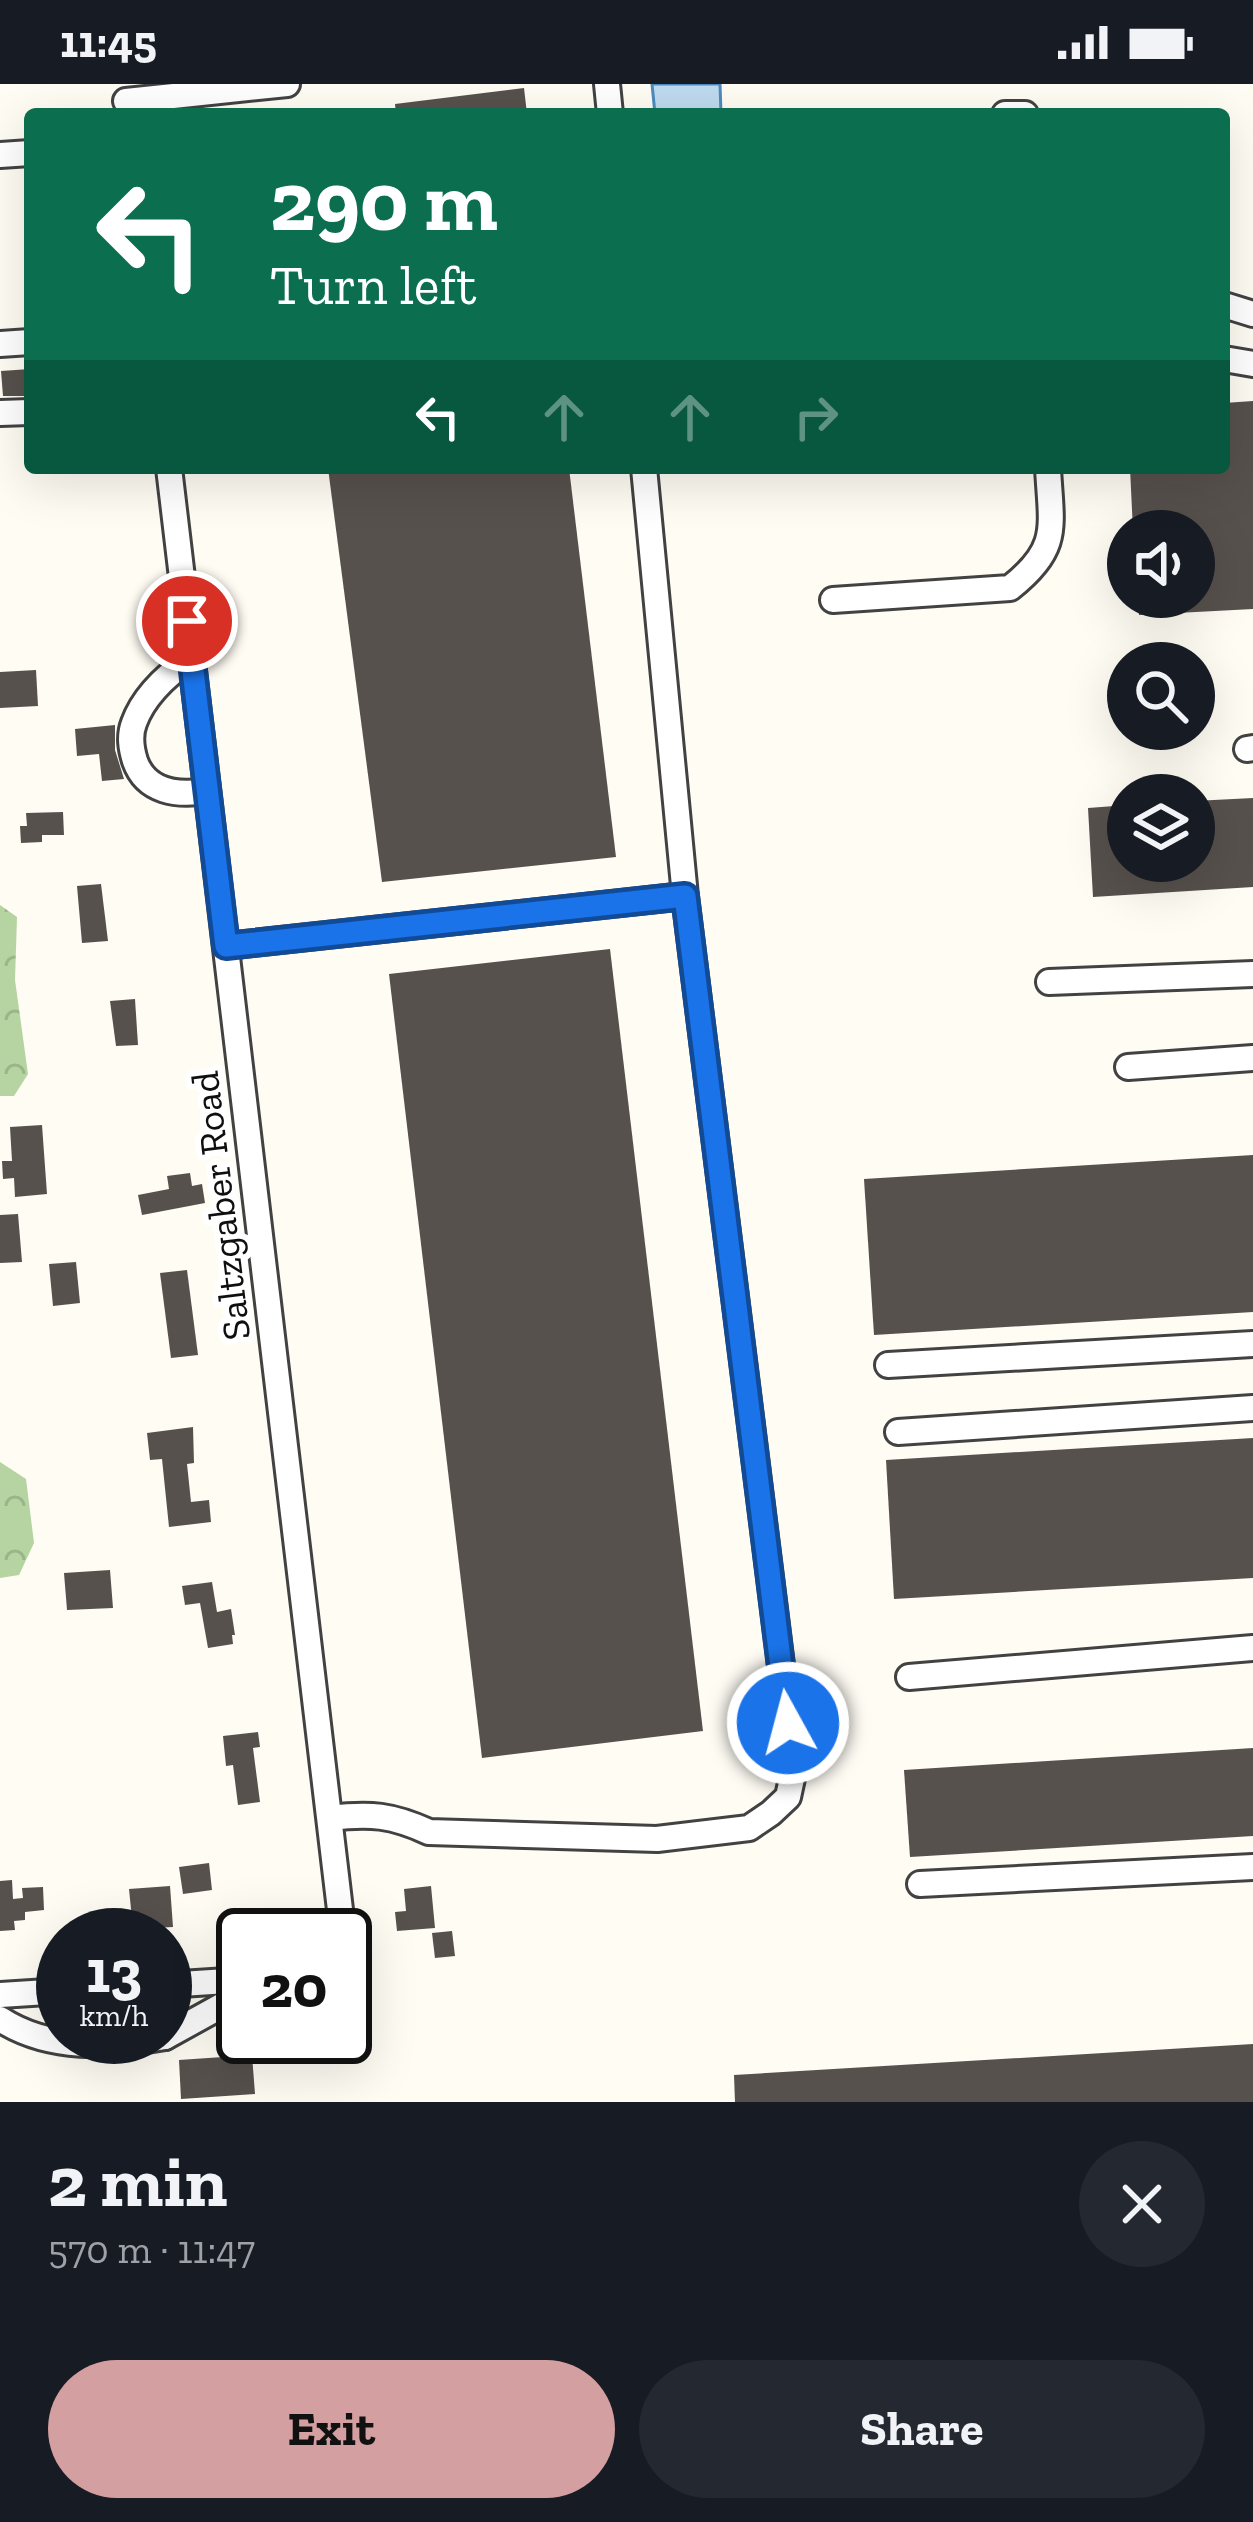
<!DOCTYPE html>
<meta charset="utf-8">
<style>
:root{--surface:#171b24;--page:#242831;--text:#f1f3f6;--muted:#9ea1a6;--accent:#d49fa0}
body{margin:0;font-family:"Zilla Slab",serif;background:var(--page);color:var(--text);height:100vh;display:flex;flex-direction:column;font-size:45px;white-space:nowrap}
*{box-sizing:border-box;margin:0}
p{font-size:39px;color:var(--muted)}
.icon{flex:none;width:66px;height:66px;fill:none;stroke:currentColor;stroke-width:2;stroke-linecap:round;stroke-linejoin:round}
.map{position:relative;height:2018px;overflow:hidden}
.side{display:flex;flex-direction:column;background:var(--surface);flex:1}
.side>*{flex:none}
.hud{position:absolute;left:24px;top:24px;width:1206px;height:366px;border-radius:12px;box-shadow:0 12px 48px #0002;background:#0b6e4f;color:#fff;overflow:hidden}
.controls{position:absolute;left:1107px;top:426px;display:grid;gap:24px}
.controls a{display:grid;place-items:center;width:108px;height:108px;border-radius:50%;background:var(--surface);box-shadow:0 12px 48px #0002;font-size:60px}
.speed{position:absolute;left:36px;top:1824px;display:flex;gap:24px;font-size:60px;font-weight:700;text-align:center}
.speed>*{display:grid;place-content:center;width:156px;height:156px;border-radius:50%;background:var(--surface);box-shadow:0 12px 48px #0002;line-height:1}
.speed small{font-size:30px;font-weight:400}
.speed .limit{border:6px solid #111;border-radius:18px;background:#fff;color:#111}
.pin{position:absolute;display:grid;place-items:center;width:102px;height:102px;color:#fff;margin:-51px;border:6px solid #fff;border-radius:50%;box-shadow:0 3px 12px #0007}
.me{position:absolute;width:132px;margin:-66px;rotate:353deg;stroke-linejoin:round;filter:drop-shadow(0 0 9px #0008)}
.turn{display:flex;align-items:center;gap:42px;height:252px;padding:0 48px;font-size:54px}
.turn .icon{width:156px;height:156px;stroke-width:2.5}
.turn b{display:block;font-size:84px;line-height:102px}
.lanes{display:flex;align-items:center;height:114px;padding:0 48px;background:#0003;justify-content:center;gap:60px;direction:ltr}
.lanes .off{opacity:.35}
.round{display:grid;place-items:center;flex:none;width:126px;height:126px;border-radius:63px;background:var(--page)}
.summary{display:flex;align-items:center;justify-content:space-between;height:204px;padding:0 48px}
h1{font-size:72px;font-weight:700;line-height:90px}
.action{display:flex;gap:24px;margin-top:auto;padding:24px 48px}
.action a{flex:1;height:138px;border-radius:72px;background:var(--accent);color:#111;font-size:48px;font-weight:700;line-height:138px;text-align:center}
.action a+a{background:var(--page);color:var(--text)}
.status{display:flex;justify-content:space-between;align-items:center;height:84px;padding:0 60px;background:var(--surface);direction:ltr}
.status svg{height:33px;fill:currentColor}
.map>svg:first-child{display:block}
.forest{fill:url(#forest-crowns)}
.water{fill:#bedaef;stroke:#4d8abe;stroke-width:3}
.building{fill:#57514d}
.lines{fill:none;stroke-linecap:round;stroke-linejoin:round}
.minor-casing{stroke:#424242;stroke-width:30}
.minor{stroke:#fff;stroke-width:24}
.route-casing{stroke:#114b97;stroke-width:30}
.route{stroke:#1a73e8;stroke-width:21}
.labels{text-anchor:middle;stroke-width:12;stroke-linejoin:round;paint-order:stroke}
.street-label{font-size:39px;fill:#0f0f0f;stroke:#fff}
</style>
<div class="status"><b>11:45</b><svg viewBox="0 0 49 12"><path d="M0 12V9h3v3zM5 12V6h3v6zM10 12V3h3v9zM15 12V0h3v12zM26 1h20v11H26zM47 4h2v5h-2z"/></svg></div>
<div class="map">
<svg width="1253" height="2018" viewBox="0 0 1253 2018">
<defs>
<pattern id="forest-crowns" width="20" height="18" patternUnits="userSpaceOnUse" patternTransform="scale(3)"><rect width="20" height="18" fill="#b5d4a1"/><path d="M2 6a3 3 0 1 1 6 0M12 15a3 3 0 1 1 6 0" fill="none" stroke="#9ab589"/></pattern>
</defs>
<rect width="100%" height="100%" fill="#fefcf3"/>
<g class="forest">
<polygon points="0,821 17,833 15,896 28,990 14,1012 0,1012"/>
<polygon points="0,1378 26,1395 34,1459 19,1491 0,1494"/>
</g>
<polygon class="water" points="652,0 720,0 721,30 655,30"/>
<g class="building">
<polygon points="524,4 527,30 396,30 395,20"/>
<polygon points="30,285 30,312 3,312 1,287"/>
<polygon points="1253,317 1253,525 1139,531 1137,513 1194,513 1194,447 1133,447 1130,384 1224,384 1224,319"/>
<polygon points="328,384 569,384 616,773 382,798"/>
<polygon points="36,586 38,622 0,624 0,588"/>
<polygon points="115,641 115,666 124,695 102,697 99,670 77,672 75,645"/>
<polygon points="1253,714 1253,803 1093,813 1088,724 1128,721 1128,777 1194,777 1194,717"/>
<polygon points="63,728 64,751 42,751 42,758 21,759 20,742 27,742 26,729"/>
<polygon points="101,800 108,857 82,859 77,802"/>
<polygon points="610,865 703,1647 482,1674 389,890"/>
<polygon points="135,915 138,961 116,962 110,917"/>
<polygon points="42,1041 47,1110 15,1113 14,1094 3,1095 2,1077 12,1077 10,1043"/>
<polygon points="1253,1071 1253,1228 874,1251 864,1095"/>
<polygon points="190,1089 192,1102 202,1100 205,1119 142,1131 138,1111 169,1105 167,1092"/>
<polygon points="18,1130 22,1178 0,1179 0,1131"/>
<polygon points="76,1178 80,1219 53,1222 49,1180"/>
<polygon points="187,1186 198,1271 171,1274 160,1189"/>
<polygon points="193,1343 194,1379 187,1380 191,1418 209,1416 211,1438 169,1443 162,1375 150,1376 147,1349"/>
<polygon points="1253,1354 1253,1494 894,1515 886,1376"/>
<polygon points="110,1486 113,1524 67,1526 64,1489"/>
<polygon points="212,1498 217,1528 231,1525 235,1551 232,1551 233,1560 208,1564 200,1519 185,1521 182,1502"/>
<polygon points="258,1648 260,1663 253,1664 260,1718 238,1721 233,1681 226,1682 223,1652"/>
<polygon points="1253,1664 1253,1752 910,1773 904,1686"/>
<polygon points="209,1779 212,1806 183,1810 179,1783"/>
<polygon points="12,1796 13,1815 23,1814 22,1804 43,1803 44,1826 25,1828 25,1836 14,1837 15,1846 0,1847 0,1797"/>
<polygon points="170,1802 173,1843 133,1845 129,1805"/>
<polygon points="431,1802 435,1844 397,1847 395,1828 406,1827 404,1805"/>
<polygon points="452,1847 455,1872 435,1874 432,1849"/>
<polygon points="1253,1960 1253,2018 735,2018 734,1991"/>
<polygon points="252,1971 255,2010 181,2015 179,1976"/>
</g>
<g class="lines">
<g class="minor-casing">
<g id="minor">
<polyline points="607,0 610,30"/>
<polyline points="126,17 287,0"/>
<polyline points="1005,30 1025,30"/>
<polyline points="0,71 30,69"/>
<polyline points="1224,221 1253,230"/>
<polyline points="0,260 30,258"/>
<polyline points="1224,275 1253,280"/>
<polyline points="0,329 30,328"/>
<polyline points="169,384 343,1851"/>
<polyline points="644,384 685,812"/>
<path d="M833 516 1010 504C1061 464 1051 443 1048 384"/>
<path d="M191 574C168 590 144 611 134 639 129 652 131 664 135 677 146 708 177 712 207 707"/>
<polyline points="1247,665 1253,664"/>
<path d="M226 862 685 812 794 1685 788 1713 771 1729 749 1744 657 1755 429 1748C392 1731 370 1729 330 1734"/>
<polyline points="1049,898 1253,890"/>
<polyline points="1128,983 1253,974"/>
<polyline points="888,1281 1253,1260"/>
<polyline points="898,1348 1253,1324"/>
<polyline points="909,1593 1253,1564"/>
<polyline points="920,1800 1253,1783"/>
<polyline points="165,1901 243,1896"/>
<polyline points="0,1911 63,1907"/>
<path d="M0 1935C49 1967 110 1963 165 1953"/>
<polyline points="165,1953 243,1910"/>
</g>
</g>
<use href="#minor" class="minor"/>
</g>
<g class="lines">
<g class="route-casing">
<polyline id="route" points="187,537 226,862 685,812 788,1639"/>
</g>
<use href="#route" class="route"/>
</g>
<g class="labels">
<g class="street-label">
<text transform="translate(220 1122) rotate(-97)" y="14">Saltzgaber Road</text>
</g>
</g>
</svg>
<div class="controls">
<a><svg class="icon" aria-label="sound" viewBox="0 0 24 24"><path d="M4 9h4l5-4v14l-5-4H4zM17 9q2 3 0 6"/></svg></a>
<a><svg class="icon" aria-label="search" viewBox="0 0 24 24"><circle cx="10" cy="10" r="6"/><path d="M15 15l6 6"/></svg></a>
<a><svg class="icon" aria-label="layers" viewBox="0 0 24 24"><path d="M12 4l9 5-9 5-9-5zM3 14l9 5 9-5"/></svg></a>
</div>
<div class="speed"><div>13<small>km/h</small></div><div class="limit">20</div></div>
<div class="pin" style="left:187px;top:537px;background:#d93025"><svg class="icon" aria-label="arrive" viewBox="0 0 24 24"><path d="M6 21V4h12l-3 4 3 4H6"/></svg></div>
<svg class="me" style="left:788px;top:1639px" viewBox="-20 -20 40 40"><circle r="17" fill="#1a73e8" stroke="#fff" stroke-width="3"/><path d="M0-11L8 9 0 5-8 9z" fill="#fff"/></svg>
<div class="hud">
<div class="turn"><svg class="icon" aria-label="left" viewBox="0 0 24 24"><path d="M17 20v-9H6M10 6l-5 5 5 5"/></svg><div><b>290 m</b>Turn left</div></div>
<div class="lanes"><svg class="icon" aria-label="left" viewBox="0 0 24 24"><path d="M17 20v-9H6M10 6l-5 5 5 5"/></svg><svg class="icon off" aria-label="ahead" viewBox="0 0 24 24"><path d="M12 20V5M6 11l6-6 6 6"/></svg><svg class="icon off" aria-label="ahead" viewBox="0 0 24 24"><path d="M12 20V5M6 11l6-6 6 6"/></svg><svg class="icon off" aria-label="right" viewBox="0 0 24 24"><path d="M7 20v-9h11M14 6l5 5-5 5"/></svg></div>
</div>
</div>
<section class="side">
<div class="summary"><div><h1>2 min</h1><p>570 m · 11:47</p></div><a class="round"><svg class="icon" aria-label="close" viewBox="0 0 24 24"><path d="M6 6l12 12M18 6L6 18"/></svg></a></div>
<div class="action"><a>Exit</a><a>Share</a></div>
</section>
